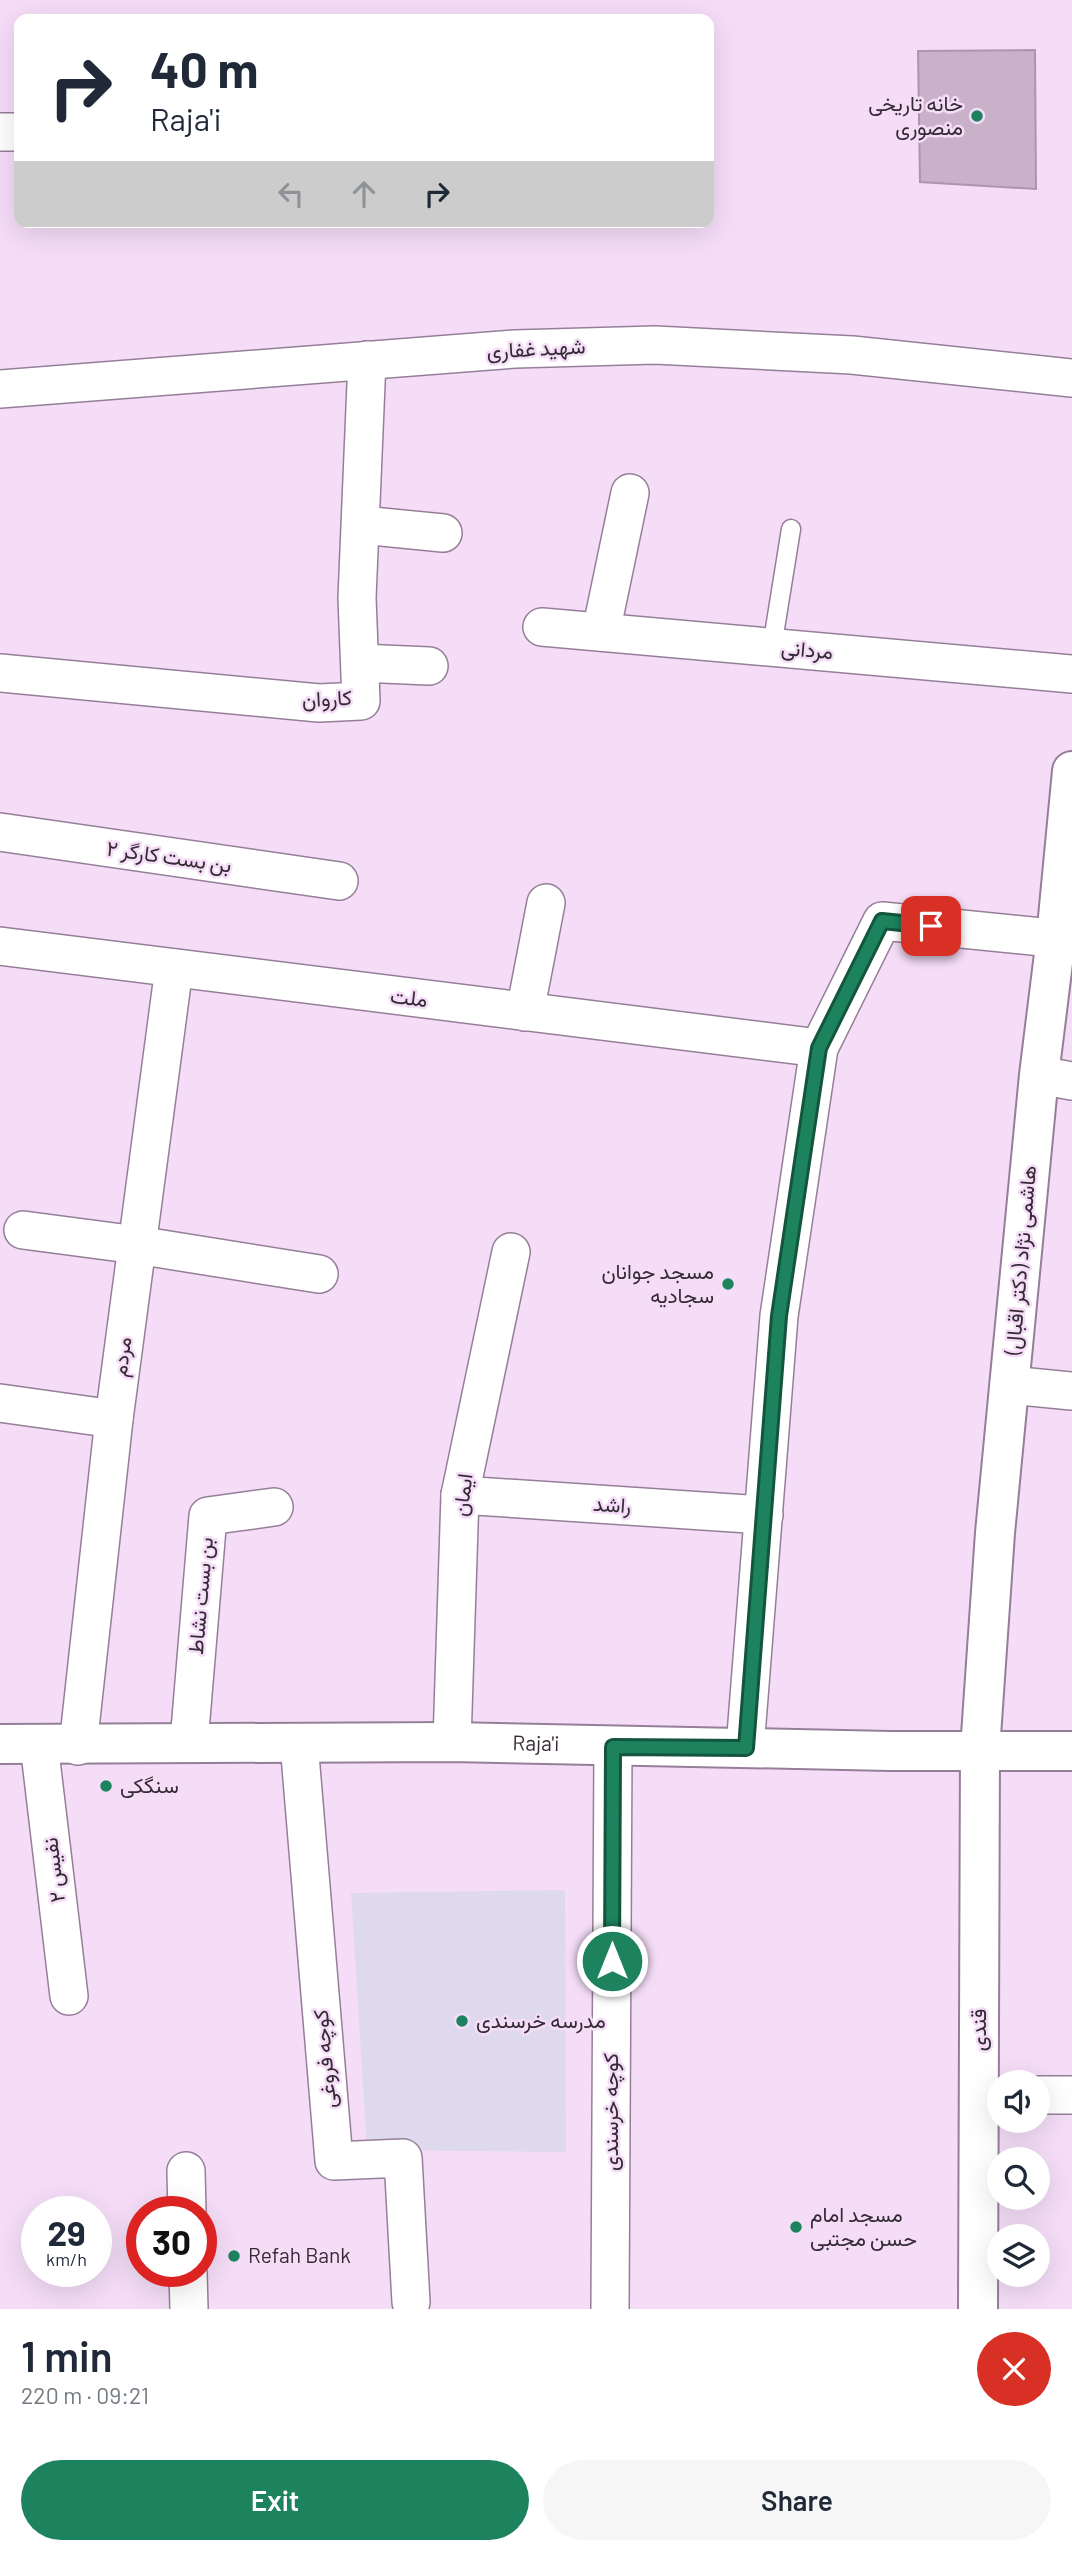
<!DOCTYPE html>
<meta charset="utf-8">
<style>
:root{--surface:#fff;--page:#f6f6f7;--text:#1f2937;--muted:#747a83;--accent:#1d835e}
body{margin:0;font-family:Barlow,Vazirmatn,sans-serif;background:var(--page);color:var(--text);height:100vh;display:flex;flex-direction:column;font-size:26px;white-space:nowrap}
*{box-sizing:border-box;margin:0}
p{font-size:23px;color:var(--muted)}
.icon{flex:none;width:38px;height:38px;fill:none;stroke:currentColor;stroke-width:2;stroke-linecap:round;stroke-linejoin:round}
.map{position:relative;height:2309px;overflow:hidden}
.panel{display:flex;flex-direction:column;background:var(--surface);flex:1}
.panel>*{flex:none}
.banner{position:absolute;left:14px;top:14px;width:700px;height:214px;border-radius:14px;box-shadow:0 7px 28px #0002;background:#fff;color:var(--text);overflow:hidden}
.fabs{position:absolute;left:987px;top:2070px;display:grid;gap:14px}
.fabs a{display:grid;place-items:center;width:63px;height:63px;border-radius:50%;background:var(--surface);box-shadow:0 7px 28px #0002;font-size:35px}
.speed{position:absolute;left:21px;top:2196px;display:flex;gap:14px;font-size:35px;font-weight:700;text-align:center}
.speed>*{display:grid;place-content:center;width:91px;height:91px;border-radius:50%;background:var(--surface);box-shadow:0 7px 28px #0002;line-height:1}
.speed small{font-size:18px;font-weight:400}
.speed .limit{border:10px solid #d22;background:#fff;color:#111}
.pin{position:absolute;display:grid;place-items:center;width:60px;height:60px;color:#fff;margin:-30px;border-radius:14px;box-shadow:0 4px 10px #0006}
.me{position:absolute;width:77px;margin:-38px;rotate:0deg;stroke-linejoin:round;filter:drop-shadow(0 0 5px #0008)}
.turn{display:flex;align-items:center;gap:24px;height:147px;padding:0 21px;font-size:32px}
.turn .icon{width:91px;height:91px;stroke-width:2.5}
.turn b{display:block;font-size:49px;line-height:60px}
.lanes{display:flex;align-items:center;height:66px;padding:0 21px;background:#0003;justify-content:center;gap:35px;direction:ltr}
.lanes .off{opacity:.35}
.round{display:grid;place-items:center;flex:none;width:74px;height:74px;border-radius:37px;background:var(--page)}
.headline{display:flex;align-items:center;justify-content:space-between;height:119px;padding:0 21px}
h1{font-size:42px;font-weight:600;line-height:52px}
.primary-button{display:flex;gap:14px;margin-top:auto;padding:14px 21px}
.primary-button a{flex:1;height:80px;border-radius:42px;background:var(--accent);color:#fff;font-size:28px;font-weight:600;line-height:80px;text-align:center}
.primary-button a+a{background:var(--page);color:var(--text)}
.map>svg:first-child{display:block}
.education{fill:#dfd9ee}
.building{fill:#cab1ca;stroke:#ad95ad;stroke-width:2}
.lines{fill:none;stroke-linecap:round;stroke-linejoin:round}
.lane-casing{stroke:#957f98;stroke-width:21}
.street-casing{stroke:#957f98;stroke-width:40}
.secondary-casing{stroke:#957f98;stroke-width:42}
.lane{stroke:#fff;stroke-width:18}
.street{stroke:#fff;stroke-width:37}
.secondary{stroke:#fff;stroke-width:38}
.route-casing{stroke:#13553d;stroke-width:18}
.route{stroke:#1d835e;stroke-width:12}
.poi-dot{fill:#1d835e;stroke:#f5ddf8;stroke-width:2.5}
.labels{text-anchor:middle;stroke-width:5;stroke-linejoin:round;paint-order:stroke}
.poi-label{font-size:21px;fill:#332a34;stroke:#f5ddf8;text-anchor:start}
.street-label{font-size:21px;fill:#332a34;stroke:#f5ddf8}
</style>
<div class="map">
<svg width="1072" height="2309" viewBox="0 0 1072 2309">
<rect width="100%" height="100%" fill="#f5ddf8"/>
<polygon class="education" points="565,1890 566,2152 367,2150 351,1893"/>
<polygon class="building" points="1035,50 1036,189 920,182 918,51"/>
<g class="lines">
<g class="lane-casing">
<polyline id="lane" points="772,647 791,529"/>
</g>
<g class="street-casing">
<g id="street">
<polyline points="0,132 19,132"/>
<polyline points="0,389 515,349 655,345 852,355 1072,378"/>
<polyline points="362,525 443,533"/>
<polyline points="542,627 1072,674"/>
<polyline points="601,632 630,493"/>
<polyline points="360,663 429,666"/>
<polyline points="0,673 319,703 361,701 357,598 367,360"/>
<polyline points="0,832 339,881"/>
<polyline points="0,946 819,1048"/>
<polyline points="525,1012 546,903"/>
<polyline points="1039,1075 1072,1081"/>
<polyline points="23,1230 137,1245 319,1274"/>
<polyline points="1009,1385 1072,1391"/>
<polyline points="0,1403 114,1419"/>
<polyline points="460,1495 764,1515"/>
<polyline points="189,1742 208,1516 274,1507"/>
<polyline points="452,1742 460,1495 511,1252"/>
<polyline points="299,1743 334,2161 403,2158 411,2302"/>
<polyline points="39,1744 69,1996"/>
<polyline points="78,1746 114,1419 174,968"/>
<polyline points="745,1748 779,1316 819,1048 882,921 1072,940"/>
<polyline points="1038,2095 1072,2095"/>
<polyline points="186,2171 187,2212"/>
<polyline points="188,2272 189,2309"/>
<polyline points="610,2309 613,1747"/>
</g>
</g>
<g class="secondary-casing">
<g id="secondary">
<path id="s1" d="M0 1744 452 1742 890 1751H1072"/>
<polyline points="978,2309 980,1750 995,1533 1039,1075 1056,938 1072,771"/>
</g>
</g>
<use href="#lane" class="lane"/>
<use href="#street" class="street"/>
<use href="#secondary" class="secondary"/>
</g>
<g class="lines">
<g class="route-casing">
<polyline id="route" points="612,1961 613,1747 746,1748 779,1316 819,1048 882,921 931,926"/>
</g>
<use href="#route" class="route"/>
</g>
<g class="poi-dot">
<circle cx="977" cy="116" r="7"/>
<circle cx="728" cy="1284" r="7"/>
<circle cx="106" cy="1786" r="7"/>
<circle cx="462" cy="2021" r="7"/>
<circle cx="796" cy="2227" r="7"/>
<circle cx="234" cy="2256" r="7"/>
</g>
<g class="labels">
<g class="poi-label">
<text x="963" y="111" text-anchor="end">خانه تاریخی<tspan x="963" dy="24">منصوری</tspan></text>
<text x="714" y="1279" text-anchor="end">مسجد جوانان<tspan x="714" dy="24">سجادیه</tspan></text>
<text x="120" y="1793">سنگکی</text>
<text x="476" y="2028">مدرسه خرسندی</text>
<text x="810" y="2222">مسجد امام<tspan x="810" dy="24">حسن مجتبی</tspan></text>
<text x="248" y="2263">Refah Bank</text>
</g>
<g class="street-label">
<text transform="translate(536 349) rotate(-3)" y="7">شهید غفاری</text>
<text transform="translate(807 650) rotate(5)" y="7">مردانی</text>
<text transform="translate(327 699) rotate(-3)" y="7">کاروان</text>
<text transform="translate(169 857) rotate(8)" y="7">بن بست کارگر ۲</text>
<text transform="translate(409 998) rotate(7)" y="7">ملت</text>
<text transform="translate(1021 1260) rotate(-85)" y="7">هاشمی نژاد (دکتر اقبال)</text>
<text transform="translate(122 1357) rotate(-83)" y="7">مردم</text>
<text transform="translate(463 1495) rotate(-83)" y="7">ایمان</text>
<text transform="translate(612 1505) rotate(4)" y="7">راشد</text>
<text transform="translate(201 1596) rotate(-85)" y="7">بن بست نشاط</text>
<text dy="7" stroke="none"><textPath href="#s1" startOffset="536">Raja'i</textPath></text>
<text transform="translate(54 1870) rotate(-97)" y="7">نفیس ۲</text>
<text transform="translate(979 2030) rotate(-90)" y="7">قندی</text>
<text transform="translate(325 2059) rotate(-95)" y="7">کوچه فروغی</text>
<text transform="translate(611 2112) rotate(-90)" y="7">کوچه خرسندی</text>
</g>
</g>
</svg>
<div class="fabs">
<a><svg class="icon" aria-label="sound" viewBox="0 0 24 24"><path d="M4 9h4l5-4v14l-5-4H4zM17 9q2 3 0 6"/></svg></a>
<a><svg class="icon" aria-label="search" viewBox="0 0 24 24"><circle cx="10" cy="10" r="6"/><path d="M15 15l6 6"/></svg></a>
<a><svg class="icon" aria-label="layers" viewBox="0 0 24 24"><path d="M12 4l9 5-9 5-9-5zM3 14l9 5 9-5"/></svg></a>
</div>
<div class="speed"><div>29<small>km/h</small></div><div class="limit">30</div></div>
<div class="pin" style="left:931px;top:926px;background:#d93025"><svg class="icon" aria-label="arrive" viewBox="0 0 24 24"><path d="M6 21V4h12l-3 4 3 4H6"/></svg></div>
<svg class="me" style="left:612px;top:1961px" viewBox="-20 -20 40 40"><circle r="17" fill="#1d835e" stroke="#fff" stroke-width="3"/><path d="M0-11L8 9 0 5-8 9z" fill="#fff"/></svg>
<div class="banner">
<div class="turn"><svg class="icon" aria-label="right" viewBox="0 0 24 24"><path d="M7 20v-9h11M14 6l5 5-5 5"/></svg><div><b>40 m</b>Raja'i</div></div>
<div class="lanes"><svg class="icon off" aria-label="left" viewBox="0 0 24 24"><path d="M17 20v-9H6M10 6l-5 5 5 5"/></svg><svg class="icon off" aria-label="ahead" viewBox="0 0 24 24"><path d="M12 20V5M6 11l6-6 6 6"/></svg><svg class="icon" aria-label="right" viewBox="0 0 24 24"><path d="M7 20v-9h11M14 6l5 5-5 5"/></svg></div>
</div>
</div>
<section class="panel">
<div class="headline"><div><h1>1 min</h1><p>220 m · 09:21</p></div><a class="round" style="background:#d93025;color:#fff"><svg class="icon" aria-label="close" viewBox="0 0 24 24"><path d="M6 6l12 12M18 6L6 18"/></svg></a></div>
<div class="primary-button"><a>Exit</a><a>Share</a></div>
</section>
